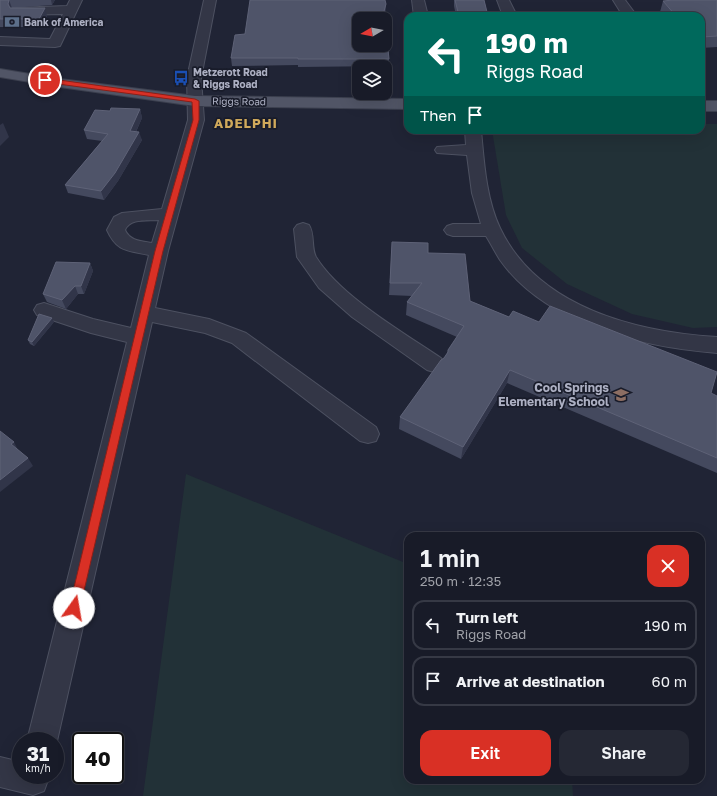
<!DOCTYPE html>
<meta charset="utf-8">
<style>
:root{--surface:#181b28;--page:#252834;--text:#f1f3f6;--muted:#9fa1a8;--line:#363945;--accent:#d93025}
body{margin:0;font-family:"Golos Text",sans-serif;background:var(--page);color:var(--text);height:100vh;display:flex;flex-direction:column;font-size:15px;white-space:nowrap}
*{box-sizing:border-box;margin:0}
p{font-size:13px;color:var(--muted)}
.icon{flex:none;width:22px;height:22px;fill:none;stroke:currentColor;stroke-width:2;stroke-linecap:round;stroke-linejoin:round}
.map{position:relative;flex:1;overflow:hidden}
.side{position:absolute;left:404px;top:532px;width:301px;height:252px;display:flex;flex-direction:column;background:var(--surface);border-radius:12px;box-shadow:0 4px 16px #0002,0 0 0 1px var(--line)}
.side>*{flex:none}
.hud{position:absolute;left:404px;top:12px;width:301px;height:122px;border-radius:12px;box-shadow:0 4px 16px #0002,0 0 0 1px var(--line);background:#00695c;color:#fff;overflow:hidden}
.needle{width:26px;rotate:260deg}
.tools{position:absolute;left:352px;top:12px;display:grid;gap:8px}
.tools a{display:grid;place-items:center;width:40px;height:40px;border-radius:8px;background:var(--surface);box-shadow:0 4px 16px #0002,0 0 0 1px var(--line);font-size:20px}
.speed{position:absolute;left:12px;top:732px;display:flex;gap:8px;font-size:20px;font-weight:700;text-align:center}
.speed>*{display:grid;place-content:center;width:52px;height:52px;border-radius:50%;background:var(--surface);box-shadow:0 4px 16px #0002,0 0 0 1px var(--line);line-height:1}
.speed small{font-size:10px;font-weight:400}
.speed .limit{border:2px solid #111;border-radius:6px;background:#fff;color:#111}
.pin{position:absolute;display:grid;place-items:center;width:34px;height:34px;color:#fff;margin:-17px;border:2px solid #fff;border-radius:50%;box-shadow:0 1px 4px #0007}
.me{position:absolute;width:44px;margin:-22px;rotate:13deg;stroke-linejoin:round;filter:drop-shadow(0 0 3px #0008)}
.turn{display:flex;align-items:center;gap:14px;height:84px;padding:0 16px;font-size:18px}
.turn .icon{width:52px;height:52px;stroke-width:2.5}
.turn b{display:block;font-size:28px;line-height:34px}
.then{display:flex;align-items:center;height:38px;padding:0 16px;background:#0003;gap:8px;font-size:15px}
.round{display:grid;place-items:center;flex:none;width:42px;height:42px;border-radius:12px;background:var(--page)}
.headline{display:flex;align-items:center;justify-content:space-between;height:68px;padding:0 16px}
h1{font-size:24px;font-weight:600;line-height:30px}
.button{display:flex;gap:8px;margin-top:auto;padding:8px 16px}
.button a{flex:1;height:46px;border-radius:12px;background:var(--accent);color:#fff;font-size:16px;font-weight:600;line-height:46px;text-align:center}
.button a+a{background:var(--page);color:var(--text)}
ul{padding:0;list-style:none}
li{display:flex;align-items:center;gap:12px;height:50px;margin:0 8px 6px;padding:0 8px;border:2px solid var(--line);border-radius:12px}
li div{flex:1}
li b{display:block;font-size:15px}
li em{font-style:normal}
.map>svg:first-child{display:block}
.green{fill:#223137}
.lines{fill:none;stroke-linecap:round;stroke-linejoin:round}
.minor-casing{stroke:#4d5161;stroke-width:2}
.major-casing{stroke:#3c404f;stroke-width:2}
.minor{fill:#333646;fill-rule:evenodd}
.major{fill:#515566;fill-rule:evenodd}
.wall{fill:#44495e}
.shaded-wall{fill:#313549}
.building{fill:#4f5469;stroke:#5e6277;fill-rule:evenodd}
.route{fill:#d93025;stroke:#8d1f18}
.labels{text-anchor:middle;stroke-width:3.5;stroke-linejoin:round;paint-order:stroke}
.far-poi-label{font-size:10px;font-weight:bold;fill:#adb0c3;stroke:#191c2a;text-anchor:start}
.far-street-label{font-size:10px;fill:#adb0c3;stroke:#191c2a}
.poi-label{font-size:12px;font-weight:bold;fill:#adb0c3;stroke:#191c2a;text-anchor:end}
.far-district-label{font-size:13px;font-weight:bold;letter-spacing:1px;fill:#d0a95b;stroke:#191c2a}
</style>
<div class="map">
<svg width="717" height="796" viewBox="0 0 717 796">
<rect width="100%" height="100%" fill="#202435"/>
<g class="green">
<polygon points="701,124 717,124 717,327 693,328 632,314 567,284 522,248 506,215 492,130 701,130"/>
<polygon points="186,474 408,564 408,780 572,780 573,796 143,796"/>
</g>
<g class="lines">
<g class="minor-casing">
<g id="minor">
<polygon points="70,0 82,0 60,46 55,47 0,45 0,37 50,39 63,14 18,15 13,14 12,11 13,8 67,6"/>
<path d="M204 0H216L201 78 204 120 168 251 155 308 209 319 246 333 376 427 379 434 376 441 368 443 360 441 232 343 205 333 152 322 57 741 55 746V741H27L127 342 91 333 37 315 34 310 37 305 44 303 93 319 131 328 149 255C127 250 117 252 107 230L114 217 122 213 162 209 188 120 187 78ZM159 220 152 243C141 241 130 241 125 230 130 218 147 221 159 220Z"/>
<polygon points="412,0 424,0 428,16 414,16"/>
<polygon points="497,0 509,0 517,16 503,16"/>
<polygon points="613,0 625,0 637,16 623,16"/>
<path d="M465 130H481C484 162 486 198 500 228 538 308 637 332 717 337V353C642 347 546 325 500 260 495 252 491 244 486 236H453L447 234 444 230 447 226 453 224H481L472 193 467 155 437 153 435 150 437 147 466 145Z"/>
<path d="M303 223 309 225C315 234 311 248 316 257 340 296 404 333 441 358L445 364 441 370 434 372 427 370 352 317 319 288 297 257 294 229 297 225Z"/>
<polygon points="0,757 21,762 21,775 46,775 48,780 44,791 33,795 0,787"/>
</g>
</g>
<g class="major-casing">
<g id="major">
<polygon points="0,69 60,79 195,96 408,99 408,109 195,106 60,87 0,77"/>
<rect x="701" y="101" width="16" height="10"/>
</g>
</g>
<use href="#minor" class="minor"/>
<use href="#major" class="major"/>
</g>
<g class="wall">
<polygon points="0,0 55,0 52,5 12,8 47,16 42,27 0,27"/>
<polygon points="454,0 484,0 488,16 456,16 454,6"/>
<polygon points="717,0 717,47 701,48 701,16 663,16 660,12 663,1"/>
<polygon points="386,4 385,16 389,59 388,66 298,67 298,65 232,66 231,58 245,34"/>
<polygon points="140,109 142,118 136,132 142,140 118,181 104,200 68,193 65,185 102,141 87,139 84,130 110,111"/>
<polygon points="392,242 428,253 470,301 509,317 717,396 717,473 507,383 461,459 399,429 400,417 444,358 447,354 448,350 457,337 406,315 407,302 412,296 389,295"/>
<polygon points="90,263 93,271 84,294 78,294 66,309 47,302 43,294"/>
<polygon points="54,322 34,346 30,344 28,340"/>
</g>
<g class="shaded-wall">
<polygon points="9,0 12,8 11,11 8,4"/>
<polygon points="51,0 55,0 52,5"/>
<polygon points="45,8 47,16 42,27 39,19"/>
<polygon points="140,109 142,118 132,140 130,131"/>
<polygon points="3,123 9,137 0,146 0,125"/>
<polygon points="139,132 142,140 118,181 104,200 101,191"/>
<polygon points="90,263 93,271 84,294 81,286"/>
<polygon points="75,286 78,294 66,309 62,300"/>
<polygon points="52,318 54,322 34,346 32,342"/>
<polygon points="510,370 507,383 461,459 463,447"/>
<polygon points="14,442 18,450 11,444"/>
<polygon points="28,458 33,466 0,492 0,480"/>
</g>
<g class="building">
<polygon points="0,0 9,0 8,4 10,8 45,8 39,19 0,19"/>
<path d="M250 0H385L386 4 384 11 389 59H298V58H231L235 35 245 34ZM359 19H385V45H359Z"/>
<polygon points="455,0 484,0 488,16 459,16"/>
<polygon points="673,0 717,0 717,36 703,37 701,34 701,16 676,16 663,1"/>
<polygon points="111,108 140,109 130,131 139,132 115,173 101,191 65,185 108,134 84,130 95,110 110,111"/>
<polygon points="392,242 428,243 428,253 465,254 470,301 509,317 513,311 539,322 550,306 717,372 711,393 717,396 717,458 510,370 463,447 400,417 441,360 444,358 448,352 448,350 464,326 407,302 422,283 390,283"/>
<polygon points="56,262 90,263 81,286 75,286 62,300 43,294"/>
<polygon points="39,314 52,318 32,342 28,340"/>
<polygon points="0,431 14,442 11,444 28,458 0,480"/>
</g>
<polygon class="route" points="45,78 195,99 199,101 199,120 163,251 80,608 78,612 74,614 70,612 69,608 155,251 193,120 192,102 43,82 42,80"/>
<defs>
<g id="bank-bare" transform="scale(1.2)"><path d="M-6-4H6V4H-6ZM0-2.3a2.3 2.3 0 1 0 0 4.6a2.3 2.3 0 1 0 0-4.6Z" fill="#5c6f8a" stroke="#191c2a" stroke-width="2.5" paint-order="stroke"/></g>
<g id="bus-bare" transform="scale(1.2)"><path d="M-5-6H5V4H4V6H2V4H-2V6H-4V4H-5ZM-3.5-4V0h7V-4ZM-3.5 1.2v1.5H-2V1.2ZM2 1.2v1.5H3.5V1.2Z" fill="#1a4fb4" stroke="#191c2a" stroke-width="2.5" paint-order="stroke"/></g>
<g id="school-bare" transform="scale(1.2)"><path d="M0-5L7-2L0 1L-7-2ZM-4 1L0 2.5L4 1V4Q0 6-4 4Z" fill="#8d6e63" stroke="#191c2a" stroke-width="2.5" paint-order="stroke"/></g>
</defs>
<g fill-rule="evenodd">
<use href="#bank-bare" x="12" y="22"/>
<use href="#bus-bare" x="181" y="78"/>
<use href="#school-bare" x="621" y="395"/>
</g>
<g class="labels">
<g class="far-poi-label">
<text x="24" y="26">Bank of America</text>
<text x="193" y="76">Metzerott Road<tspan x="193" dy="12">&amp; Riggs Road</tspan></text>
</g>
<g class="far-street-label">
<text transform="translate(239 101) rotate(1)" y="4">Riggs Road</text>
</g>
<g class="poi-label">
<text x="609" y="392">Cool Springs<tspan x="609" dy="14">Elementary School</tspan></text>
</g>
<g class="far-district-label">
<text x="246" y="128">ADELPHI</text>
</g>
</g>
</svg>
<div class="tools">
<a><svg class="needle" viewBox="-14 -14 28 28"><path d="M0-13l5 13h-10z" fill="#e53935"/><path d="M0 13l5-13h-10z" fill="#9fa1a8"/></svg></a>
<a><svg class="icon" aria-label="layers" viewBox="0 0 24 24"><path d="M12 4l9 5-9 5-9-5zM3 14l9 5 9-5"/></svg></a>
</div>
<div class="speed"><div>31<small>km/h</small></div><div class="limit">40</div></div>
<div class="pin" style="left:45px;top:80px;background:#d93025"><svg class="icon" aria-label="arrive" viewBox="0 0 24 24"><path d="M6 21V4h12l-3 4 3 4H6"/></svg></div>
<svg class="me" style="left:74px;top:608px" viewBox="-20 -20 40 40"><circle r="19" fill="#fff"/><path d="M0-13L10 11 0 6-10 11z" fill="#d93025"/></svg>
<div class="hud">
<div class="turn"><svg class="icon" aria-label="left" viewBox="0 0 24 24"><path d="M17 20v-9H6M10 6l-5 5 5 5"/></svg><div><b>190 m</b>Riggs Road</div></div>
<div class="then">Then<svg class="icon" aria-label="arrive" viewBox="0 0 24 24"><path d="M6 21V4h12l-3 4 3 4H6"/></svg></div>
</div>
<section class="side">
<div class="headline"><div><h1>1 min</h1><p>250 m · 12:35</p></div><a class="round" style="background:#d93025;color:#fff"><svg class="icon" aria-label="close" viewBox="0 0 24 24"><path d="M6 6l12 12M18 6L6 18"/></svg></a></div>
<ul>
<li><svg class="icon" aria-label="left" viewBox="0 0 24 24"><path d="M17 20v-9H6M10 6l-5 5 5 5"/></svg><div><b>Turn left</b><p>Riggs Road</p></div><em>190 m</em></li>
<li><svg class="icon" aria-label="arrive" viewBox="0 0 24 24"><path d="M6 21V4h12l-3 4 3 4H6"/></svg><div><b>Arrive at destination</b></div><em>60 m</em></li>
</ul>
<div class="button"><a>Exit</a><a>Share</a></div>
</section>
</div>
